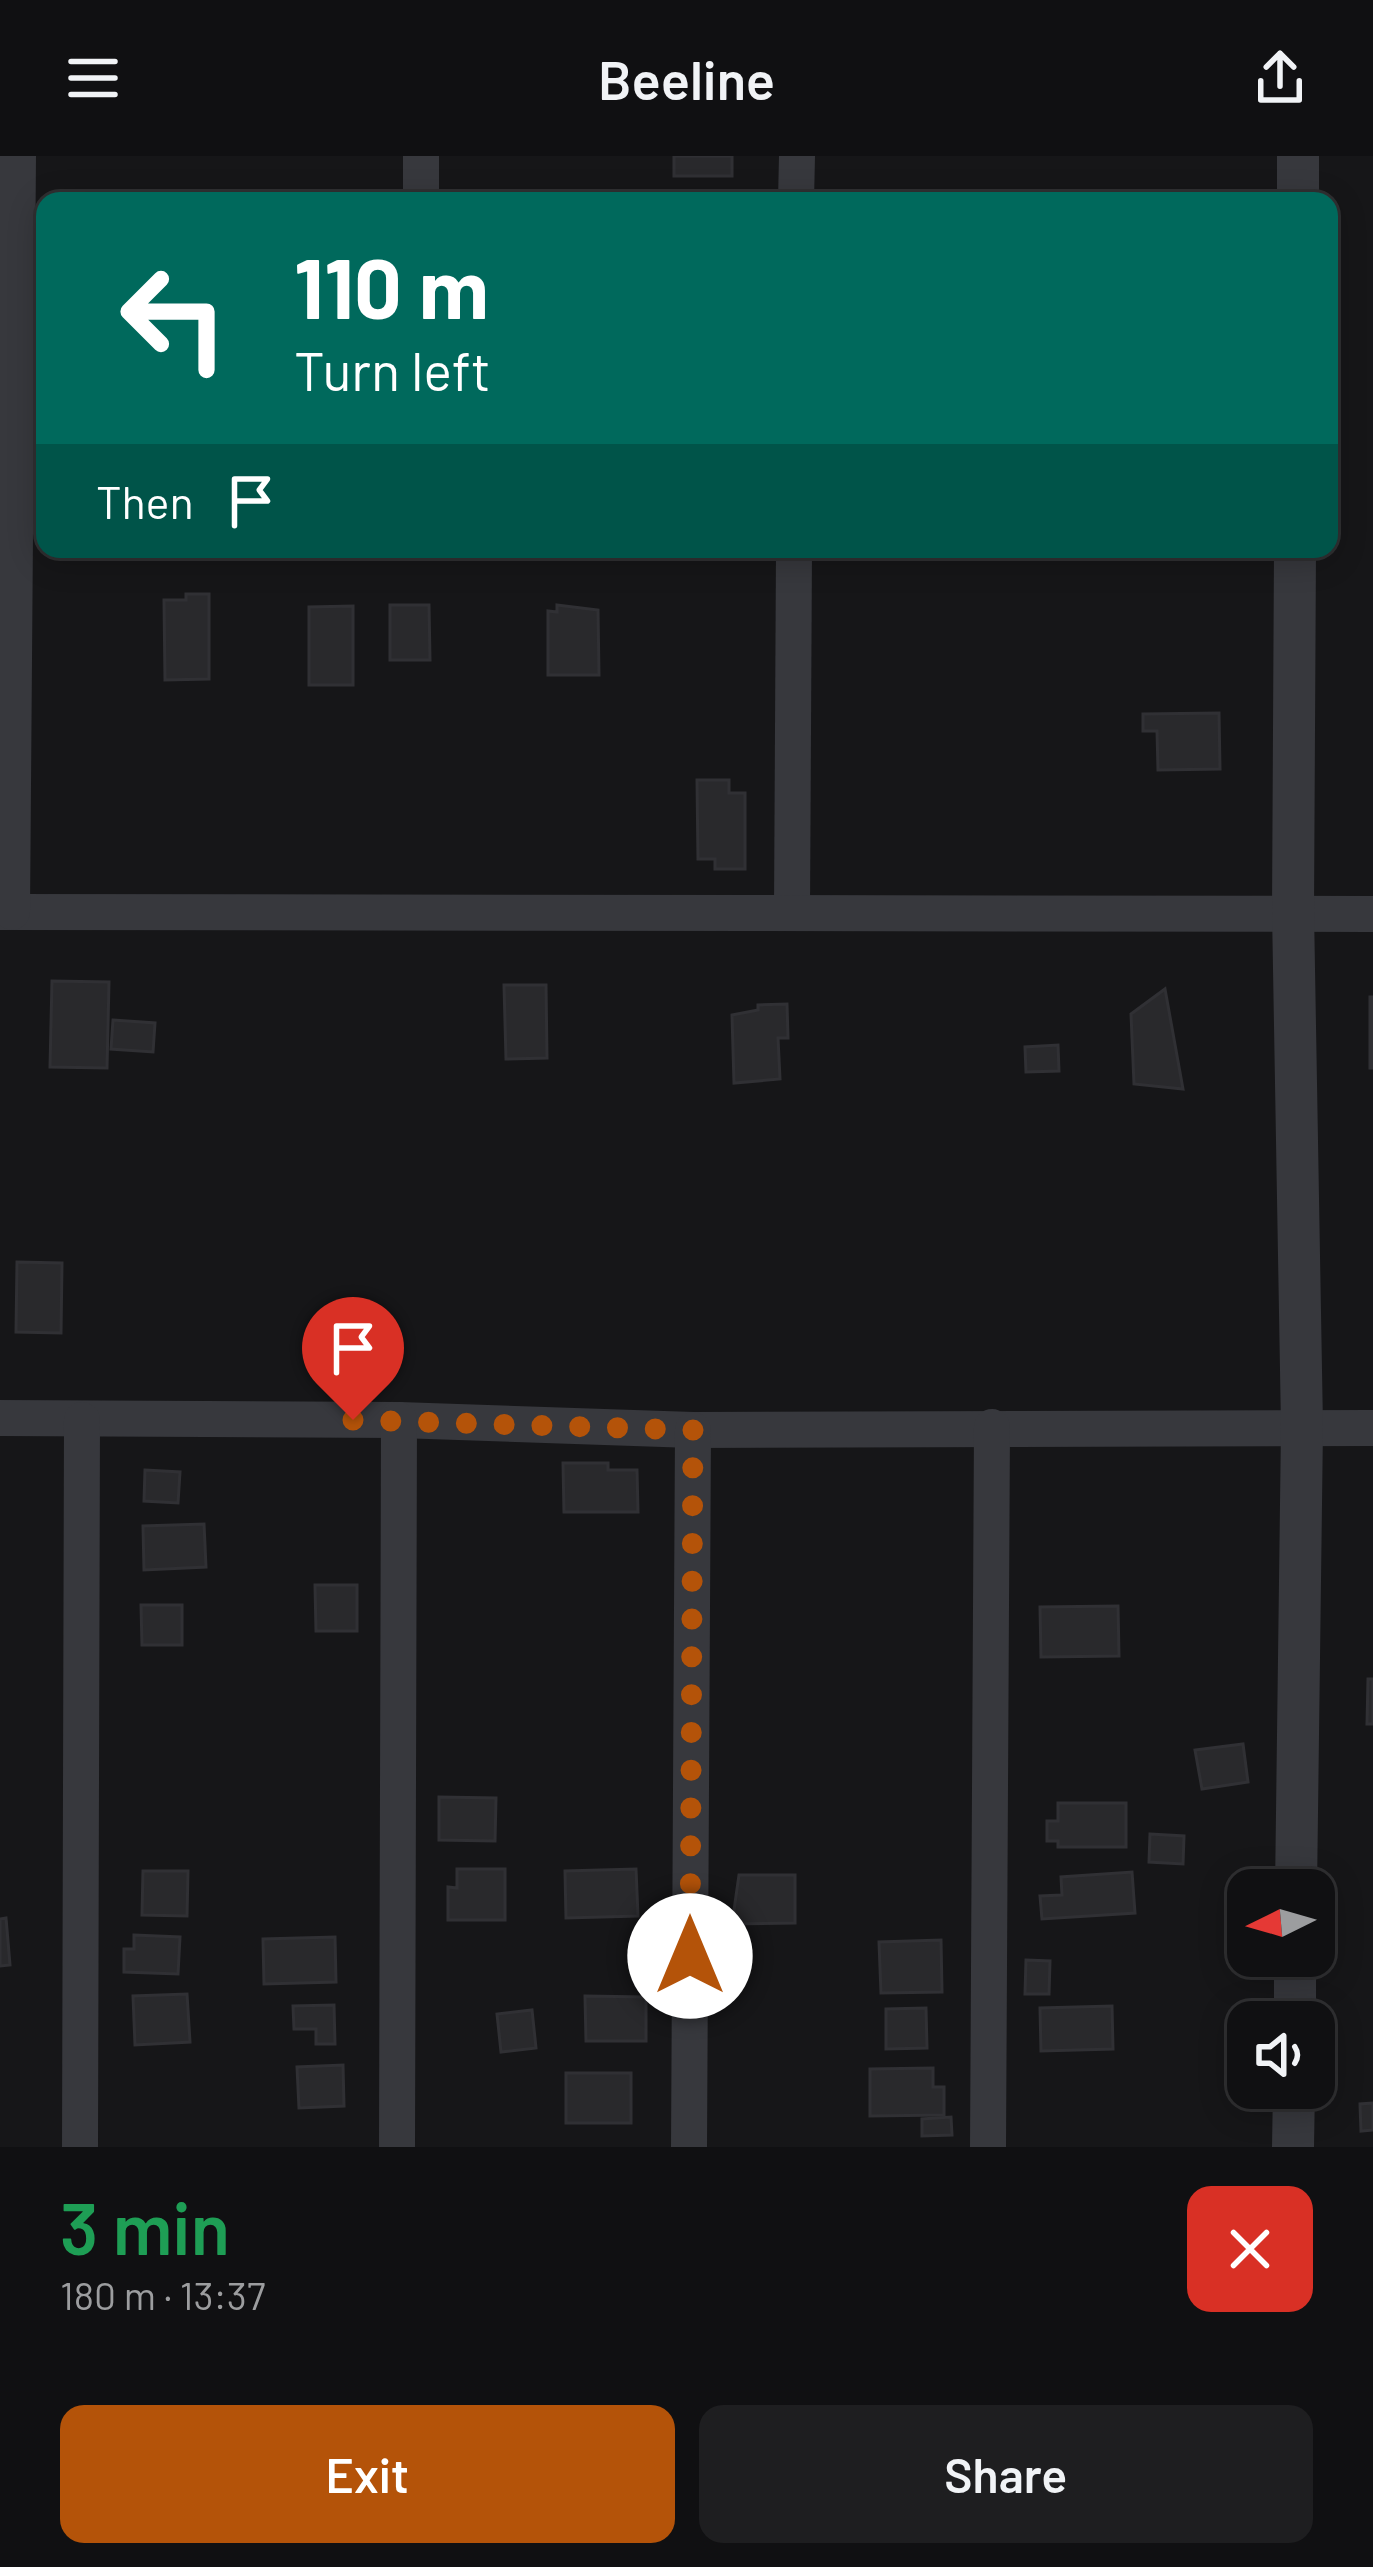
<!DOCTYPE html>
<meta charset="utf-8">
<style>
:root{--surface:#101012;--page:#1e1e20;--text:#f1f3f6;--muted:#9c9d9f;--line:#303032;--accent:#b45309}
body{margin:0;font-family:Barlow,sans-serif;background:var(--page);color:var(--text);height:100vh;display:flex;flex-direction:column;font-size:45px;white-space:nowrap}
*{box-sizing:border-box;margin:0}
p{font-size:39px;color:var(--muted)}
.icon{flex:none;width:66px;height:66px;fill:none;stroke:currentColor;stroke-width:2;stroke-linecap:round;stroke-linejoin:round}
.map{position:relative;height:1991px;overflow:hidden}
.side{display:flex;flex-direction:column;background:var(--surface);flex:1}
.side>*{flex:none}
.hud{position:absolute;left:36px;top:36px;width:1302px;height:366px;border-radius:24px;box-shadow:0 6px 30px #0003,0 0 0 3px var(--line);background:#00695c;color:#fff;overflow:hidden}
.needle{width:78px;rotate:265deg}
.tools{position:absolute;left:1227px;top:1713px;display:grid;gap:24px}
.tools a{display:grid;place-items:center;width:108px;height:108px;border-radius:24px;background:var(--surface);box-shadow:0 6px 30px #0003,0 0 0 3px var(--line);font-size:60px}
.pin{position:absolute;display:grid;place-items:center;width:102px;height:102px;color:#fff;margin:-123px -51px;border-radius:50% 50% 50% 0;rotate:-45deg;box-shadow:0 0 12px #0007}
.pin .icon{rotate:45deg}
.me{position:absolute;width:132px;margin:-66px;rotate:0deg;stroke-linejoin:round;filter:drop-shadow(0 0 9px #0008)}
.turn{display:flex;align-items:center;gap:42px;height:252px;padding:0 60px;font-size:54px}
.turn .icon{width:156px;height:156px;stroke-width:2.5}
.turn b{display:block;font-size:84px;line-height:102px}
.then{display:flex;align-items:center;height:114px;padding:0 60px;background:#0003;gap:24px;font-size:45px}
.round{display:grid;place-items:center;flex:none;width:126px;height:126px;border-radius:24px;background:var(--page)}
.overview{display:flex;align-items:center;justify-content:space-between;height:204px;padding:0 60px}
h1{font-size:72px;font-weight:600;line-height:90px;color:#1e9e55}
.button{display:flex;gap:24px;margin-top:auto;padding:24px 60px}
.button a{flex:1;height:138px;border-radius:24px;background:var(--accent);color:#fff;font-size:48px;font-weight:600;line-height:138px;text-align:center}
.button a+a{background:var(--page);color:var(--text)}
header{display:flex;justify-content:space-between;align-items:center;height:156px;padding:0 60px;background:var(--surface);font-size:54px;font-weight:600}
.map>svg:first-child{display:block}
.building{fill:#29292c;stroke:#303034;stroke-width:3}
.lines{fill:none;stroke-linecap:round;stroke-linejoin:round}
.minor{stroke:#37383d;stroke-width:36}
.tertiary{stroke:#37383d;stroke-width:42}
.route{stroke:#b45309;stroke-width:21;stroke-dasharray:0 37.8}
</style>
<header><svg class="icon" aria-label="menu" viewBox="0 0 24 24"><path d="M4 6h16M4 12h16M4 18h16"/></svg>Beeline<svg class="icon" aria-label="share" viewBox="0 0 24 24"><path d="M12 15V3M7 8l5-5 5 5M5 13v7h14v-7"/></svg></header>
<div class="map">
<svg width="1373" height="1991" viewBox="0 0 1373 1991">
<rect width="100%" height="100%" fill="#161618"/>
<g class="building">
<rect x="674" y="0" width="58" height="20"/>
<polygon points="186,438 209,438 209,523 165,524 164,444 186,444"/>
<polygon points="390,449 429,449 430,504 390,504"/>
<polygon points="557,449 598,454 599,519 548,519 548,455 557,456"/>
<polygon points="353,450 353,529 309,529 309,451"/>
<polygon points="1219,557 1220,613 1158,614 1157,575 1143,575 1143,558"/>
<polygon points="697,624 729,624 729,637 745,637 745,713 715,713 715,703 698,703"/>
<polygon points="52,825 109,826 107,912 50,911"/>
<polygon points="504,829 546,829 547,902 506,903"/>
<polygon points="1165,833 1183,933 1134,928 1131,858"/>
<rect x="1370" y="841" width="3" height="71"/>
<polygon points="787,848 788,882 778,882 780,923 734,927 732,859 758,854 758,849"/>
<polygon points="113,864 155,867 153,896 111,893"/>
<polygon points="1058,889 1059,915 1026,916 1025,891"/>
<polygon points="17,1106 62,1107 61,1177 16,1176"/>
<polygon points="563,1307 608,1307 608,1314 637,1314 638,1356 564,1356"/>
<polygon points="145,1314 180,1316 178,1347 144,1345"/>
<polygon points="204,1368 206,1411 144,1414 143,1370"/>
<polygon points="315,1429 357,1429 357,1475 316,1475"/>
<polygon points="141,1449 182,1449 182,1489 142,1489"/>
<polygon points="1118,1450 1119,1500 1041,1501 1040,1451"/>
<polygon points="1368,1523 1373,1523 1373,1568 1367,1568"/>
<polygon points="1243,1588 1248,1626 1202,1633 1195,1594"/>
<polygon points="439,1641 496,1642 495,1685 439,1684"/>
<polygon points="1058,1647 1126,1647 1126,1691 1058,1691 1058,1685 1047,1685 1047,1665 1058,1665"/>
<polygon points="1150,1678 1184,1680 1183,1708 1149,1706"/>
<polygon points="457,1713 505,1713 505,1764 448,1764 448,1731 457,1732"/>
<polygon points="636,1713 638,1760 566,1762 565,1715"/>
<polygon points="143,1715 188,1715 187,1760 142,1759"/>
<polygon points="1132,1716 1135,1757 1042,1763 1040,1740 1062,1739 1061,1721"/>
<polygon points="739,1719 795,1719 795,1767 732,1768"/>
<polygon points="6,1762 10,1809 0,1810 0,1763"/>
<polygon points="134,1779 180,1781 178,1818 124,1816 124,1793 134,1793"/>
<polygon points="335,1781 336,1826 264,1828 263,1783"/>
<polygon points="941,1784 942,1836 881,1837 879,1786"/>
<polygon points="1026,1804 1050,1805 1049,1838 1025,1838"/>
<polygon points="187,1838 190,1886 135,1889 133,1840"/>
<polygon points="585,1840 646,1841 646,1885 586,1885"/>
<polygon points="334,1849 335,1888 316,1888 316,1873 294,1873 293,1850"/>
<polygon points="1112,1850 1113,1893 1041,1895 1040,1852"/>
<polygon points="926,1852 927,1892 886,1893 886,1853"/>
<polygon points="532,1854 536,1892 501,1896 497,1858"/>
<polygon points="343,1909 344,1950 299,1952 297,1911"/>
<polygon points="933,1912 933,1931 944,1931 944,1959 870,1960 870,1913"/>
<rect x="566" y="1917" width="65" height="50"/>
<polygon points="1373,1947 1373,1974 1361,1975 1360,1948"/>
<polygon points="951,1961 952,1979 922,1980 922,1963"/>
</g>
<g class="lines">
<g class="minor">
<polyline points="421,45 421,0"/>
<polyline points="796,45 797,0"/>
<polyline points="792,755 794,393"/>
<polyline points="0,756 1373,758"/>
<polyline points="12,756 18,0"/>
<polyline points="0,1262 399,1264 693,1274 1373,1272"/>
<polyline points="80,1991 82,1264"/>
<polyline points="397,1991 399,1264"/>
<polyline points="689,1991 693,1274"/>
<polyline points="988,1991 992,1271"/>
</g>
<g class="tertiary">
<polyline points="1298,45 1298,0"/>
<polyline points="1295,393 1293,755 1302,1271 1296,1734"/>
<polyline points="1295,1866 1295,1800"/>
<polyline points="1293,1991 1294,1932"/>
</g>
</g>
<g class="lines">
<polyline class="route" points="353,1264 693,1274 690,1800"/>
</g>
</svg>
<div class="tools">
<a><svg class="needle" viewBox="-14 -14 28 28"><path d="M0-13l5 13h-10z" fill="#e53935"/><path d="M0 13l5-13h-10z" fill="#9c9d9f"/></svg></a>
<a><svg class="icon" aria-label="sound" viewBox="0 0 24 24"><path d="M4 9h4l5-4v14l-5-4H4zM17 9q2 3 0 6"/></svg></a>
</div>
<div class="pin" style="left:353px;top:1264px;background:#d93025"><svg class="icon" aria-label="arrive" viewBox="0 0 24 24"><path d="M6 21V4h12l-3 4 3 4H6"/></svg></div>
<svg class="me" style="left:690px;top:1800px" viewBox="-20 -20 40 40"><circle r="19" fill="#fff"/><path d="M0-13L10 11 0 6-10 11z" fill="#b45309"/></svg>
<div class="hud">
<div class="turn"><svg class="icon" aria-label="left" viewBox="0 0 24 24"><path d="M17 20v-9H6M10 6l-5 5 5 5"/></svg><div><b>110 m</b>Turn left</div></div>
<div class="then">Then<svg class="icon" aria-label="arrive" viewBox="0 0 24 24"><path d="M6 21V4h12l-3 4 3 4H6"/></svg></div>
</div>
</div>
<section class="side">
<div class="overview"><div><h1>3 min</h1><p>180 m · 13:37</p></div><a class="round" style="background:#d93025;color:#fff"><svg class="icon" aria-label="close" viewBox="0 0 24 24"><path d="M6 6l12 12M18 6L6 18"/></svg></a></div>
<div class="button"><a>Exit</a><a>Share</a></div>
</section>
